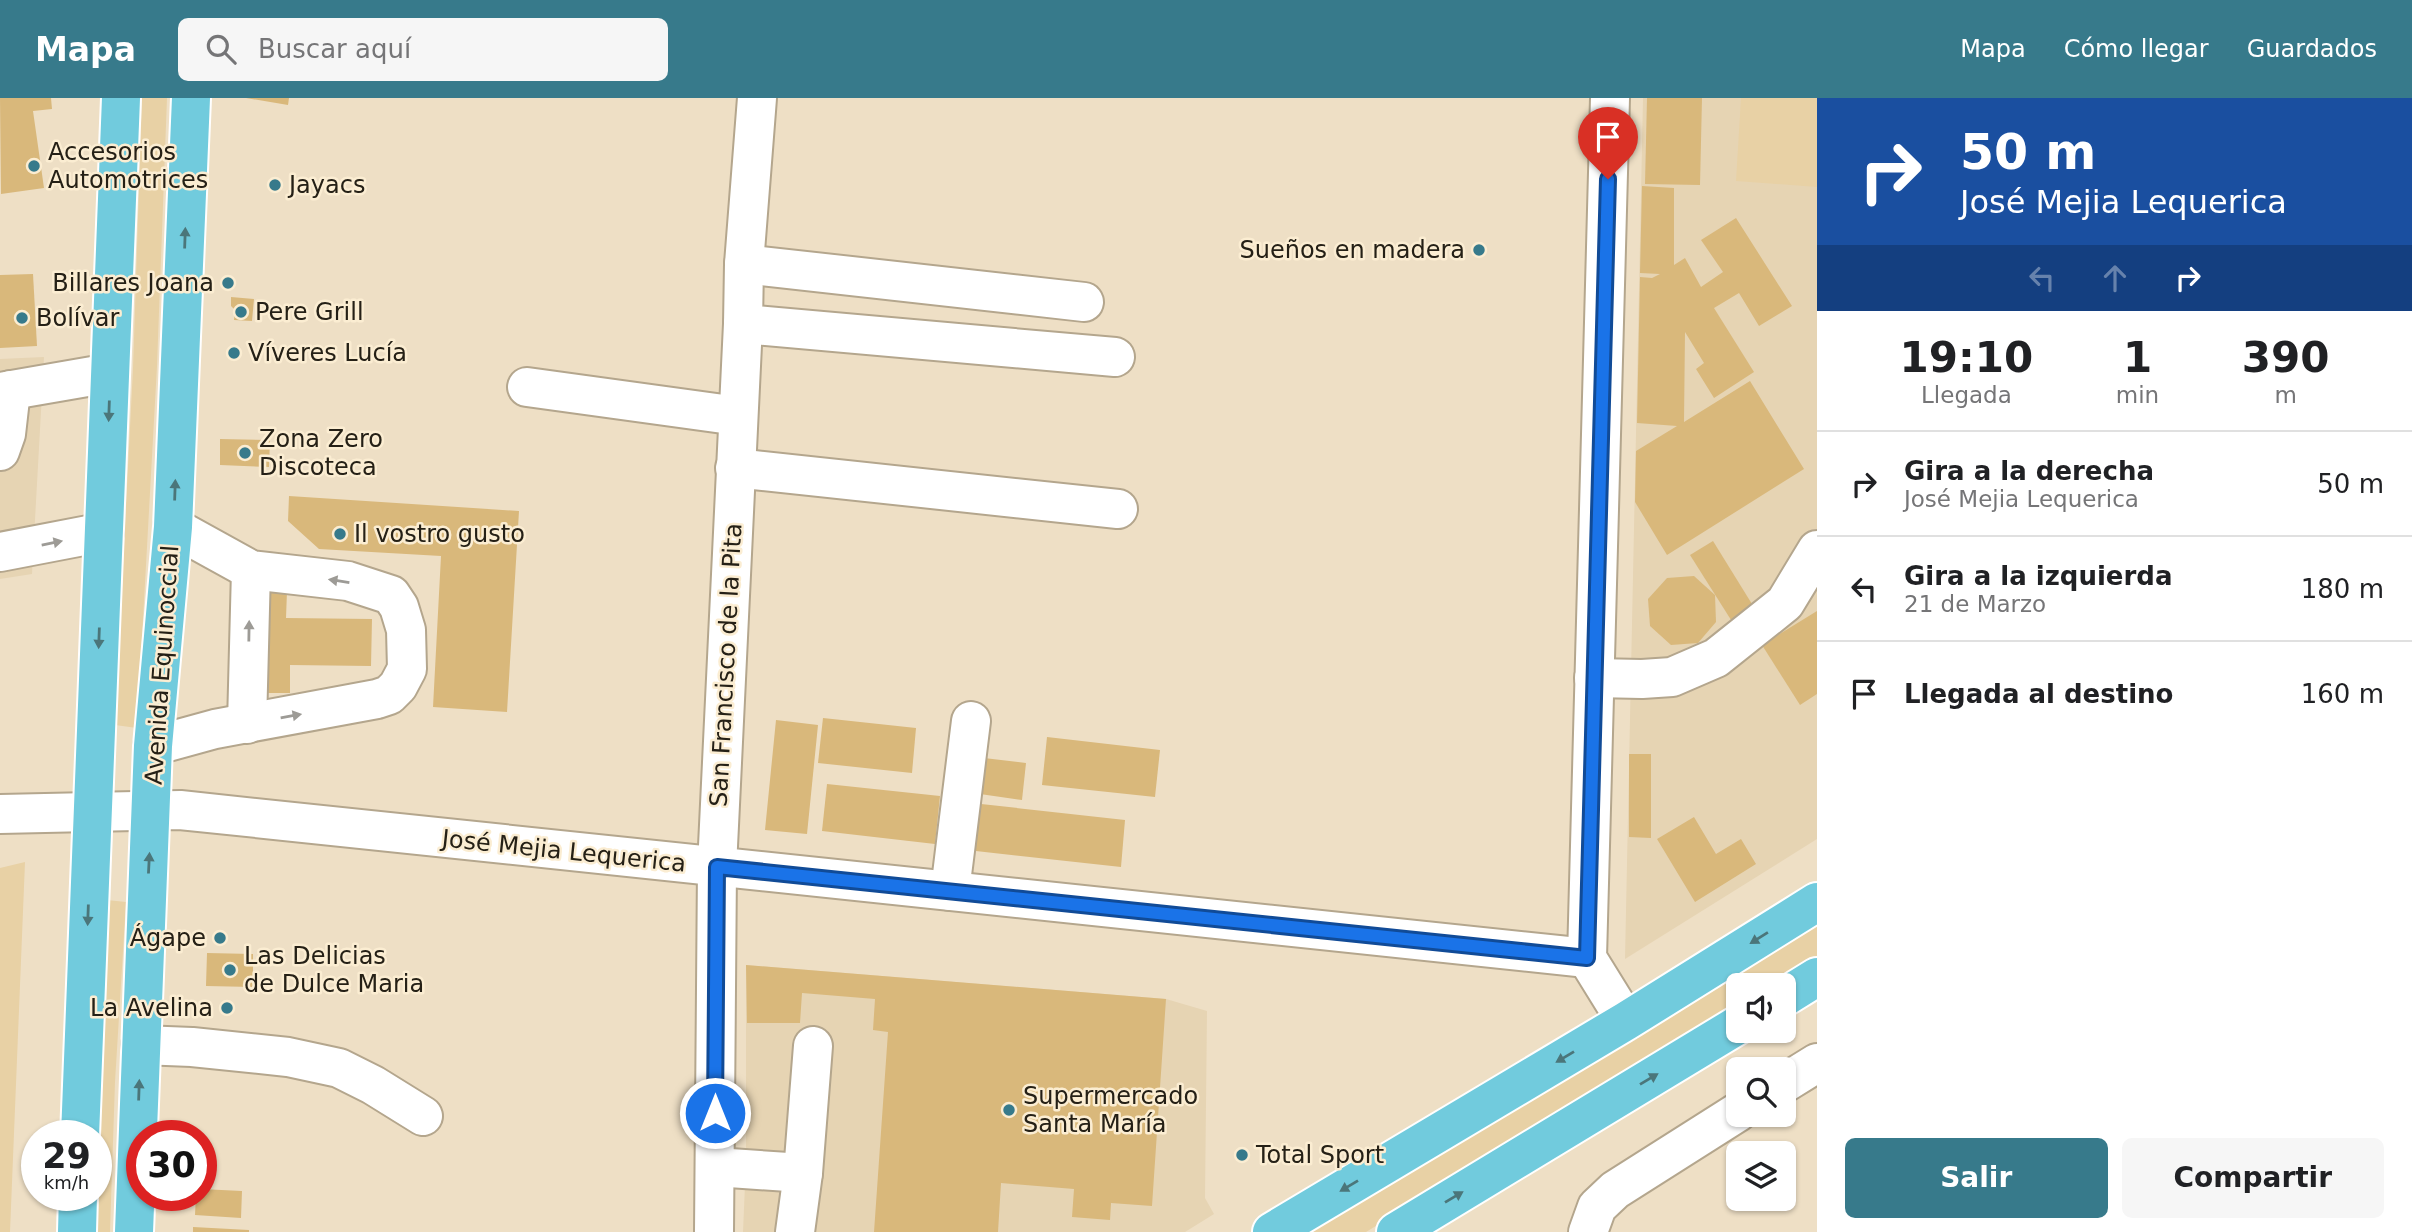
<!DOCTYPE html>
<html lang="es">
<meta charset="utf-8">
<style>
:root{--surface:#fff;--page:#f6f6f6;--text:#202124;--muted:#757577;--line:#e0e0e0;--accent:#377a8b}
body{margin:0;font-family:"DejaVu Sans",sans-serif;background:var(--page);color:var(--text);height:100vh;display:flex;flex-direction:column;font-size:26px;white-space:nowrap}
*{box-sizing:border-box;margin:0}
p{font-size:23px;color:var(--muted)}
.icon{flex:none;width:38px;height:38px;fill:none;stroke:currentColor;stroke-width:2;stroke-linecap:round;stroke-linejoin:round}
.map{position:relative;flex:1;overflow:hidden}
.sheet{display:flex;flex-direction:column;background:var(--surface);width:595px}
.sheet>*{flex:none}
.top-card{background:#1a4fa0;color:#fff;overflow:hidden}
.buttons{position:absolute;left:1726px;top:875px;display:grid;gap:14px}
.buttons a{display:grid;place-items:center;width:70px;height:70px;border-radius:10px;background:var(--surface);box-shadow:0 2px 5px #0004;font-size:35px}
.speed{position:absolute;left:21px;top:1022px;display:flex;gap:14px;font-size:35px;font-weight:700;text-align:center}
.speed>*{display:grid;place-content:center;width:91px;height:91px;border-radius:50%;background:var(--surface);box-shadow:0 2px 5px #0004;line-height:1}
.speed small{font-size:18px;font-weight:400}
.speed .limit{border:10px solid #d22;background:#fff;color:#111}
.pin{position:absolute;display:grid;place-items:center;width:60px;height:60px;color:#fff;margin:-72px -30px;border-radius:50% 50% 50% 0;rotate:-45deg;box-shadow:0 0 7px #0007}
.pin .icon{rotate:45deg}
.me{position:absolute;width:77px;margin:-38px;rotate:0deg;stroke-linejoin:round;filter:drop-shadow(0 0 5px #0008)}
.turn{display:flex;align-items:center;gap:24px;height:147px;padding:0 28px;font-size:32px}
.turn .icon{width:91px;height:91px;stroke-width:2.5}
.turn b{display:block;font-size:49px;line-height:60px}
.lanes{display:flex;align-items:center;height:66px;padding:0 28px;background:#0003;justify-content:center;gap:35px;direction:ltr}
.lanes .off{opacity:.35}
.eta{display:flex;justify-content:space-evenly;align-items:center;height:119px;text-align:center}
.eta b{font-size:42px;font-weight:700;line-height:49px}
.action{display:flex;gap:14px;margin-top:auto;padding:14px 28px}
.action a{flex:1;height:80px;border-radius:10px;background:var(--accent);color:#fff;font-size:28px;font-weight:700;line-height:80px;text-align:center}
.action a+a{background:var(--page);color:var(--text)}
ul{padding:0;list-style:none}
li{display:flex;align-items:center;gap:21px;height:105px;padding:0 28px;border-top:2px solid var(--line)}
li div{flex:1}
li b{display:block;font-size:26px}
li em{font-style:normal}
header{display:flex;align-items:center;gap:42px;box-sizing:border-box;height:98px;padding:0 35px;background:var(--accent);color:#fff}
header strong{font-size:33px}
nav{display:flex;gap:38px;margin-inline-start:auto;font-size:24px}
.search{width:490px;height:63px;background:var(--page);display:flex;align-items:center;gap:18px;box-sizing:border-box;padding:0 24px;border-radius:10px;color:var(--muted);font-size:26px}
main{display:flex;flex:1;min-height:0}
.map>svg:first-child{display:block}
.built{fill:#e6d4b3}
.green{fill:#e8d1a5}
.building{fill:#d9b87b}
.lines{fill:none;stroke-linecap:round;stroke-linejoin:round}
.minor-casing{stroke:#b4a68d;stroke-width:42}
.major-casing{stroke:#fff;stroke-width:42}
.minor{stroke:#fff;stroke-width:38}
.major{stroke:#71cbdd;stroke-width:38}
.oneway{fill:#4b767a}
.oneway2{fill:#9d9b96}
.route-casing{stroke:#114b97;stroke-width:18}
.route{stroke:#1a73e8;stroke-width:12}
.poi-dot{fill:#377a8b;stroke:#fbedd2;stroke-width:2.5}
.labels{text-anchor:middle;stroke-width:5;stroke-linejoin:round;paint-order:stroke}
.poi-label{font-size:24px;fill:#252016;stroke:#fbedd2;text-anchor:start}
.street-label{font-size:24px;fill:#252016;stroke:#fbedd2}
</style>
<header>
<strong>Mapa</strong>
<div class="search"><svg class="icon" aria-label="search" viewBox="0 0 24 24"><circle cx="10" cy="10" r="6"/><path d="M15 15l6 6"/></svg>Buscar aquí</div>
<nav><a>Mapa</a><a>Cómo llegar</a><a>Guardados</a></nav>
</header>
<main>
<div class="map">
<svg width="1817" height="1134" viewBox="0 0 1817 1134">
<rect width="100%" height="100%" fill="#eedfc5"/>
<g class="built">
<polygon points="1643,0 1817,0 1817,741 1625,861"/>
<polygon points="44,259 32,476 0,481 0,261"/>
<polygon points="746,867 1166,901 1207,913 1205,1100 1214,1116 1185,1134 743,1134 746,1063"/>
</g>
<g class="green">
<polygon points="142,0 167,0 157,268 137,630 115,627 133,270"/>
<polygon points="1741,0 1817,0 1817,89 1736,83"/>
<polygon points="25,764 10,1134 0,1134 0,770"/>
<polygon points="107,802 126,804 115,984 110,1134 92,1134 96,1097 96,1038"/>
<polygon points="1817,826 1817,858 1771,887 1738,887 1738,908 1366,1134 1307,1134 1682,911"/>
</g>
<g class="building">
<polygon points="0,0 51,0 52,11 33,13 44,90 1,96"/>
<polygon points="246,0 289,0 288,7"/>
<polygon points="1647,0 1702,0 1700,87 1645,86"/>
<polygon points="1642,88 1674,90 1674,167 1685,160 1701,189 1723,174 1701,142 1736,120 1792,208 1759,228 1739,195 1714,210 1754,274 1714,300 1696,271 1704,265 1685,234 1684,324 1750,283 1804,371 1667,457 1635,404 1636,353 1677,328 1637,325 1640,179 1652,180 1660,176 1640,175"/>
<polygon points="33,176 37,248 0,250 0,177"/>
<polygon points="231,199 254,201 252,223 234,222 235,212 231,208"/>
<polygon points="220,341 270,342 269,369 220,367"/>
<polygon points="289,398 519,413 507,614 433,609 441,458 319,451 288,423"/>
<polygon points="1713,443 1760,519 1738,533 1690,457"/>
<polygon points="1694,478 1715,497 1716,524 1698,545 1671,547 1650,528 1648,501 1667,480"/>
<polygon points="256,492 287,493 286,520 372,521 371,568 290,567 290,595 255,595"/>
<polygon points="1817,513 1817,596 1800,607 1762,547"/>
<polygon points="823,620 916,630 912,675 818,665"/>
<polygon points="776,622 818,627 807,736 765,732"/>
<polygon points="1047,639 1160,652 1155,699 1042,687"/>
<polygon points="1629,656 1651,656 1651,740 1629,739"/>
<polygon points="984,660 1026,665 1022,702 980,696"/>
<polygon points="827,686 940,698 935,746 822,733"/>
<polygon points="972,705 1125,722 1121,769 967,752"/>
<polygon points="1694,719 1716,756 1741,741 1756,766 1695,804 1657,741"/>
<polygon points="207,855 253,856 253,889 206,888"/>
<polygon points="746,867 1166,901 1152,1108 1111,1105 1110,1122 1072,1119 1074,1091 1001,1085 998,1134 874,1134 888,934 873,932 875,901 802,895 800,925 747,925"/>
<polygon points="201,1091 242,1093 241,1120 195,1117 196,1097 201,1097"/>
<polygon points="193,1129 249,1132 249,1134 193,1134"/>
</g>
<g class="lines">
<g class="minor-casing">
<g id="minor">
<polyline points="1610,0 1587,860 1626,923"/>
<polyline points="744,166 1084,204"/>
<polyline points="743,226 1115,259"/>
<polyline points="527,289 738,318"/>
<polyline points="0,294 110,275"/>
<polyline points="0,353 6,336 11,292"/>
<polyline points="735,370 1118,411"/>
<polyline points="0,454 104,434"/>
<polyline points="1594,580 1642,581 1672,579 1716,560 1785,505 1817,452"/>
<polyline points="247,626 251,472"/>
<polyline points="153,648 215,631 377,601 389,597 398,588 407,571 406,532 399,509 391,497 348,483 251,472 173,429"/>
<polyline points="0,716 180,712 1587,860"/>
<polyline points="950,793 971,623"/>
<polyline points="141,947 192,949 288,959 339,970 373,987 423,1018"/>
<polyline points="1783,986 1817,965"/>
<polyline points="715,1069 803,1075"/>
<polyline points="714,1134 717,769 743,226 744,166 757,0"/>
<polyline points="795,1134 803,1075 813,948"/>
<polyline points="1588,1134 1597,1109 1615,1092 1738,1014"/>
</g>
</g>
<g class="major-casing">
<g id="major">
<polyline points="1783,900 1817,879"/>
<polyline points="80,1038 121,0"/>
<polyline points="77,1134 78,1097"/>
<polyline points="134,1134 153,648 173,429 191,0"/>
<polyline points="1272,1134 1626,923 1817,804"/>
<polyline points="1396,1134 1738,927"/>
</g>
</g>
<use href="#minor" class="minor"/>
<use href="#major" class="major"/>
</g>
<defs><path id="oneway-solid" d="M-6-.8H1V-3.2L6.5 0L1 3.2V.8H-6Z" transform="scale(1.75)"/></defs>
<g class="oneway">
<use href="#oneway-solid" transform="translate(185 140) rotate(-88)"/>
<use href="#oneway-solid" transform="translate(109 313) rotate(92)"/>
<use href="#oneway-solid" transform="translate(175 392) rotate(-88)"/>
<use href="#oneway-solid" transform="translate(99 540) rotate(92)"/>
<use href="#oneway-solid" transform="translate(149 765) rotate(-87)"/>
<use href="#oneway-solid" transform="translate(88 817) rotate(92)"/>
<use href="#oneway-solid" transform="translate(1759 840) rotate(148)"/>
<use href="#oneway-solid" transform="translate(1565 959) rotate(149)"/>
<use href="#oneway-solid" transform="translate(1649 981) rotate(-31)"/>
<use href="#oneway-solid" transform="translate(139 992) rotate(-88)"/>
<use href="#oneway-solid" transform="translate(1349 1088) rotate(149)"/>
<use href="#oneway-solid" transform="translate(1454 1099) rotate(-31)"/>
</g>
<g class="oneway2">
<use href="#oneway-solid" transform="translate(52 445) rotate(-11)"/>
<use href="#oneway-solid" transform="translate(339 483) rotate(-171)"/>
<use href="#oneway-solid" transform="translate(249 533) rotate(-89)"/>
<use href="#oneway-solid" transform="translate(291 618) rotate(-10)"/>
</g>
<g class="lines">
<g class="route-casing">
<polyline id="route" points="715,1015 717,769 1587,860 1608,81"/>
</g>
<use href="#route" class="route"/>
</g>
<g class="poi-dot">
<circle cx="34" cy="68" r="7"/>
<circle cx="275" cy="87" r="7"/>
<circle cx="1479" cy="152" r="7"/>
<circle cx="228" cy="185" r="7"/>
<circle cx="241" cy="214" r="7"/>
<circle cx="22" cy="220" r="7"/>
<circle cx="234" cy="255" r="7"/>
<circle cx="245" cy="355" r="7"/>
<circle cx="340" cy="436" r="7"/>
<circle cx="220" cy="840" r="7"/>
<circle cx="230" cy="872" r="7"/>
<circle cx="227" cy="910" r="7"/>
<circle cx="1009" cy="1012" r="7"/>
<circle cx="1242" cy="1057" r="7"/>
</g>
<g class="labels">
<g class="poi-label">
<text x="48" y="62">Accesorios<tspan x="48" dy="28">Automotrices</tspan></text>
<text x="289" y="95">Jayacs</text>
<text x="1465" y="160" text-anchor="end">Sueños en madera</text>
<text x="214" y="193" text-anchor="end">Billares Joana</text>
<text x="255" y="222">Pere Grill</text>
<text x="36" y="228">Bolívar</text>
<text x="248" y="263">Víveres Lucía</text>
<text x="259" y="349">Zona Zero<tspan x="259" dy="28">Discoteca</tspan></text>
<text x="354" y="444">Il vostro gusto</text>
<text x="206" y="848" text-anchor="end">Ágape</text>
<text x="244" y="866">Las Delicias<tspan x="244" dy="28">de Dulce Maria</tspan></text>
<text x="213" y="918" text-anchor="end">La Avelina</text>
<text x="1023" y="1006">Supermercado<tspan x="1023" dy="28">Santa María</tspan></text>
<text x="1256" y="1065">Total Sport</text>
</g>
<g class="street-label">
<text transform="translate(162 567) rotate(-86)" y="8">Avenida Equinoccial</text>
<text transform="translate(726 567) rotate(-87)" y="8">San Francisco de la Pita</text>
<text transform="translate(564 753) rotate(6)" y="8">José Mejia Lequerica</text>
</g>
</g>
</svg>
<div class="buttons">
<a><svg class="icon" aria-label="sound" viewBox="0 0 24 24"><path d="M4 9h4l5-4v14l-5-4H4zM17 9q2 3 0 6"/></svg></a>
<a><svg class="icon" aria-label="search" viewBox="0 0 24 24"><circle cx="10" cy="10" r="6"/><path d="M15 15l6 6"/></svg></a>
<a><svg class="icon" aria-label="layers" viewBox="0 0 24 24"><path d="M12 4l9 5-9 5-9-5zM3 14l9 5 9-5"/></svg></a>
</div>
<div class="speed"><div>29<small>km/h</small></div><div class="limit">30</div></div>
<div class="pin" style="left:1608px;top:81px;background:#d93025"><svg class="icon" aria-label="arrive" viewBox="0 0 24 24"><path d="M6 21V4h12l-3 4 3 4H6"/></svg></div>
<svg class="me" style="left:715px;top:1015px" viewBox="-20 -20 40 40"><circle r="17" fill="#1a73e8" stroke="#fff" stroke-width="3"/><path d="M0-11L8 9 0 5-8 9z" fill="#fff"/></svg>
</div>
<section class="sheet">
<div class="top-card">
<div class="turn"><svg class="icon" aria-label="right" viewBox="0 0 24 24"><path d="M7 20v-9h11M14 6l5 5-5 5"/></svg><div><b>50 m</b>José Mejia Lequerica</div></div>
<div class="lanes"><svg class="icon off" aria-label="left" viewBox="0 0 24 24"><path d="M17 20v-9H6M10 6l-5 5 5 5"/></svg><svg class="icon off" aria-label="ahead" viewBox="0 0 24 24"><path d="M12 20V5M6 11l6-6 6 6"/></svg><svg class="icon" aria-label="right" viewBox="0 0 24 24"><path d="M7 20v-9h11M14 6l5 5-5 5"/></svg></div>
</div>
<div class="eta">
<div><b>19:10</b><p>Llegada</p></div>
<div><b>1</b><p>min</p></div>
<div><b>390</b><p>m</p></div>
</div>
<ul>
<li><svg class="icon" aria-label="right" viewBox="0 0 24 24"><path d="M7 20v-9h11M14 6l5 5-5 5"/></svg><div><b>Gira a la derecha</b><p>José Mejia Lequerica</p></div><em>50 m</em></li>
<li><svg class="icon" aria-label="left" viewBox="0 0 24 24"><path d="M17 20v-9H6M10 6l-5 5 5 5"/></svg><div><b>Gira a la izquierda</b><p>21 de Marzo</p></div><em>180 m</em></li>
<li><svg class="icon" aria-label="arrive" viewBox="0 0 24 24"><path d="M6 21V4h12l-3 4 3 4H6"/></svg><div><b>Llegada al destino</b></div><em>160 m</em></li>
</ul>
<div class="action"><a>Salir</a><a>Compartir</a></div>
</section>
</main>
